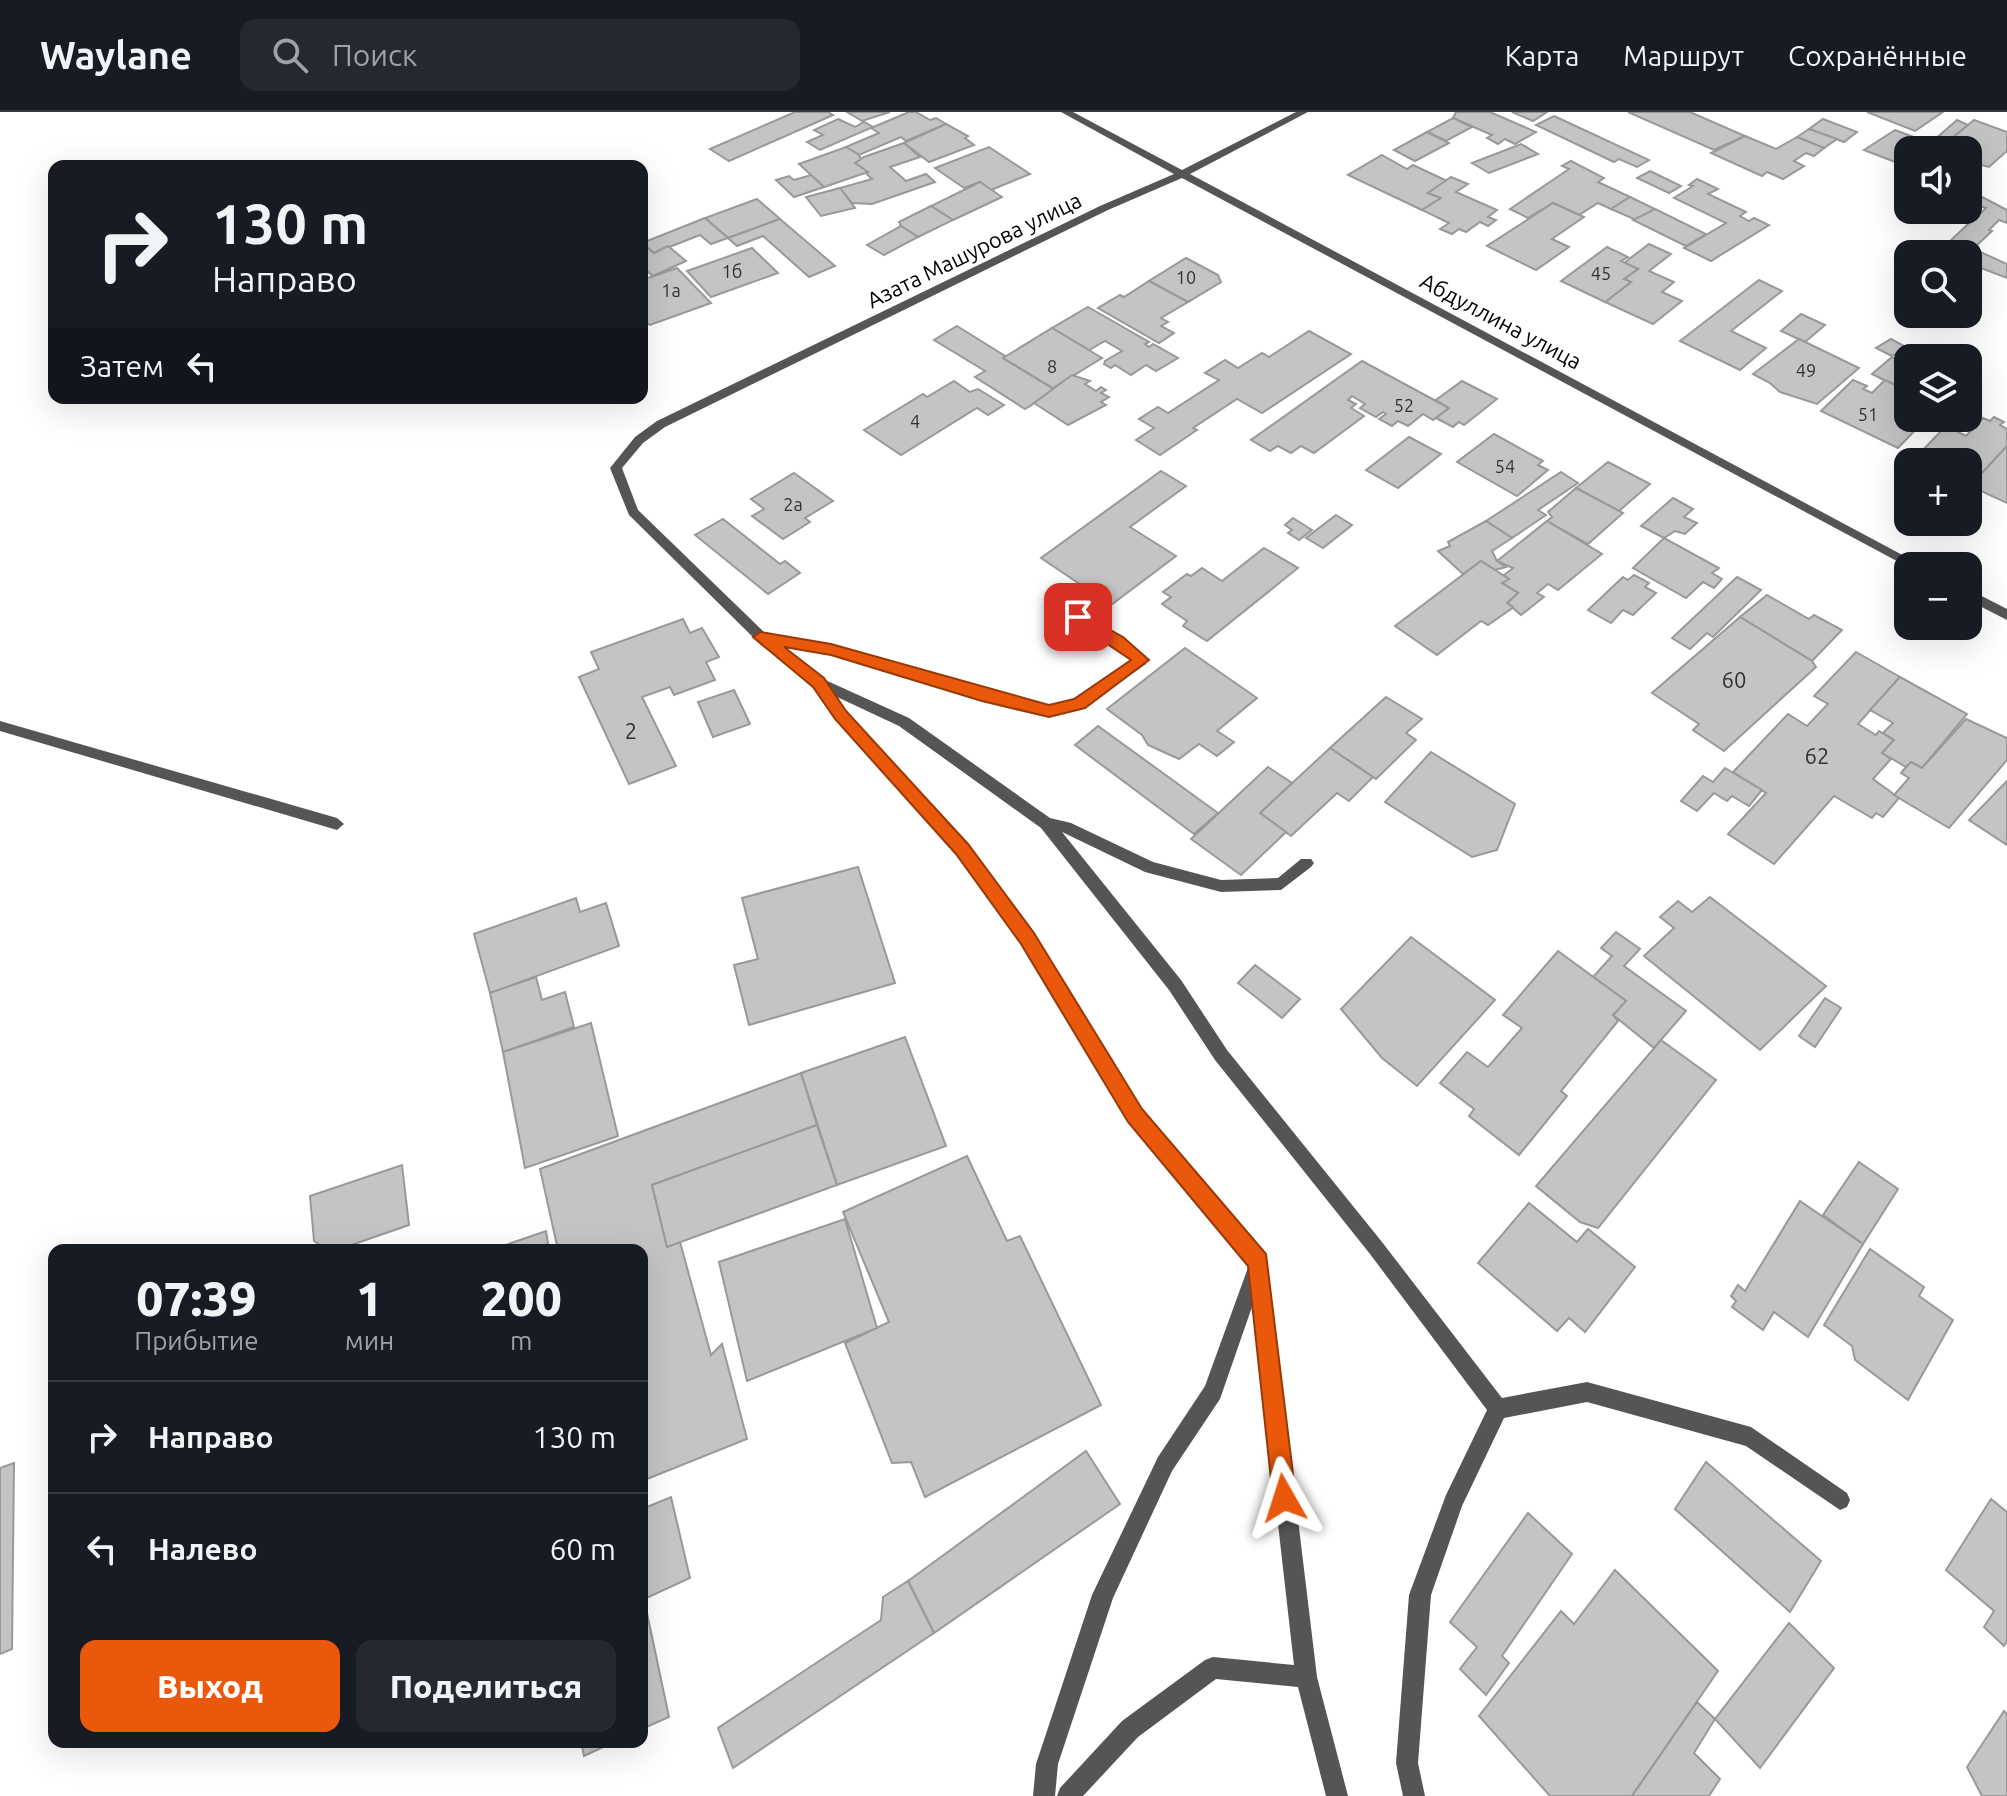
<!DOCTYPE html>
<html lang="ru">
<meta charset="utf-8">
<style>
:root{--surface:#171b24;--page:#242831;--text:#f1f3f6;--muted:#9ea1a6;--line:#363941;--accent:#ea580c}
body{margin:0;font-family:Ubuntu,sans-serif;background:var(--page);color:var(--text);height:100vh;display:flex;flex-direction:column;font-size:30px;white-space:nowrap}
*{box-sizing:border-box;margin:0}
p{font-size:26px;color:var(--muted)}
.icon{flex:none;width:44px;height:44px;fill:none;stroke:currentColor;stroke-width:2;stroke-linecap:round;stroke-linejoin:round}
.map{position:relative;flex:1;overflow:hidden}
.panel{position:absolute;left:48px;top:1132px;width:600px;height:504px;display:flex;flex-direction:column;background:var(--surface);border-radius:16px;box-shadow:0 8px 32px #0002}
.panel>*{flex:none}
.top-card{position:absolute;left:48px;top:48px;width:600px;height:244px;border-radius:16px;box-shadow:0 8px 32px #0002;background:#171b24;color:var(--text);overflow:hidden}
.controls{position:absolute;left:1894px;top:24px;display:grid;gap:16px}
.controls a{display:grid;place-items:center;width:88px;height:88px;border-radius:16px;background:var(--surface);box-shadow:0 8px 32px #0002;font-size:40px}
.pin{position:absolute;display:grid;place-items:center;width:68px;height:68px;color:#fff;margin:-34px;border-radius:16px;box-shadow:0 4px 12px #0006}
.me{position:absolute;width:88px;margin:-44px;rotate:354deg;stroke-linejoin:round;filter:drop-shadow(0 0 6px #0008)}
.turn{display:flex;align-items:center;gap:28px;height:168px;padding:0 32px;font-size:36px}
.turn .icon{width:104px;height:104px;stroke-width:2.5}
.turn b{display:block;font-size:56px;line-height:68px}
.then{display:flex;align-items:center;height:76px;padding:0 32px;background:#0003;gap:16px;font-size:30px}
.eta{display:flex;justify-content:space-evenly;align-items:center;height:136px;text-align:center}
.eta b{font-size:48px;font-weight:800;line-height:56px}
.action{display:flex;gap:16px;margin-top:auto;padding:16px 32px}
.action a{flex:1;height:92px;border-radius:16px;background:var(--accent);color:#fff;font-size:32px;font-weight:800;line-height:92px;text-align:center}
.action a+a{background:var(--page);color:var(--text)}
ul{padding:0;list-style:none}
li{display:flex;align-items:center;gap:24px;height:112px;padding:0 32px;border-top:2px solid var(--line)}
li div{flex:1}
li b{display:block;font-size:30px}
li em{font-style:normal}
header{display:flex;align-items:center;gap:48px;box-sizing:border-box;height:112px;padding:0 40px;background:var(--surface);border-bottom:2px solid var(--line)}
header strong{font-size:38px}
nav{display:flex;gap:44px;margin-inline-start:auto;font-size:28px}
.search{width:560px;height:72px;background:var(--page);display:flex;align-items:center;gap:20px;box-sizing:border-box;padding:0 28px;border-radius:16px;color:var(--muted);font-size:30px}
.map>svg:first-child{display:block}
.building{fill:#c4c4c4;stroke:#999;stroke-width:2}
.lines{fill:none;stroke-linecap:round;stroke-linejoin:round}
.lane{fill:#555;fill-rule:evenodd}
.street{fill:#555;fill-rule:evenodd}
.route{fill:#ea580c;stroke:#983908;stroke-width:2}
.labels{text-anchor:middle;stroke-width:6;stroke-linejoin:round;paint-order:stroke}
.far-number-label{font-size:18px;fill:#313131}
.far-street-label{font-size:22px;fill:#000;stroke:#fff}
.number-label{font-size:22px;fill:#313131}
</style>
<header>
<strong>Waylane</strong>
<div class="search"><svg class="icon" aria-label="search" viewBox="0 0 24 24"><circle cx="10" cy="10" r="6"/><path d="M15 15l6 6"/></svg>Поиск</div>
<nav><a>Карта</a><a>Маршрут</a><a>Сохранённые</a></nav>
</header>
<div class="map">
<svg width="2007" height="1684" viewBox="0 0 2007 1684">
<rect width="100%" height="100%" fill="#fff"/>
<g class="building">
<polygon points="795,0 828,0 833,3 729,49 710,37"/>
<polygon points="847,0 890,0 862,9"/>
<polygon points="909,0 916,0 930,8 936,6 946,12 906,29 901,25 859,43 846,35 879,21 871,16"/>
<polygon points="1456,0 1490,0 1536,20 1515,32 1505,27 1498,32 1487,26 1492,23 1453,6"/>
<polygon points="1512,0 1547,0 1533,9"/>
<polygon points="1628,0 1690,0 1745,24 1714,38"/>
<polygon points="1867,0 1943,0 1915,19"/>
<polygon points="1554,4 1649,48 1637,55 1619,47 1614,50 1536,13"/>
<polygon points="1453,6 1472,15 1446,29 1427,20"/>
<polygon points="838,7 855,15 864,10 873,15 820,38 807,30 823,23 814,18"/>
<polygon points="1823,7 1857,20 1844,30 1809,17"/>
<polygon points="1957,8 1968,13 1943,34 1933,29"/>
<polygon points="1974,8 2007,20 2007,39 1989,55 1968,50 1968,38 1938,38"/>
<polygon points="946,12 968,24 965,26 974,33 929,50 904,31"/>
<polygon points="1809,17 1837,27 1824,36 1797,25"/>
<polygon points="1895,18 1938,34 1933,38 1908,38 1908,55 1864,38"/>
<polygon points="1427,20 1449,31 1415,49 1394,38"/>
<polygon points="1745,24 1776,37 1797,25 1824,36 1814,44 1806,41 1794,49 1804,54 1783,67 1767,60 1762,64 1711,41"/>
<polygon points="904,31 920,45 890,55 906,69 926,62 935,70 872,92 852,91 840,76 872,67 855,51 864,45"/>
<polygon points="1521,32 1538,42 1489,61 1472,51"/>
<polygon points="846,35 859,43 861,47 855,51 868,60 824,75 799,52"/>
<polygon points="989,35 1030,62 991,78 980,70 964,76 935,56"/>
<polygon points="1382,43 1407,57 1413,53 1447,69 1428,81 1441,86 1422,98 1348,63"/>
<polygon points="1571,49 1604,66 1598,70 1630,85 1611,97 1598,91 1579,103 1553,91 1528,106 1510,97 1569,57 1562,54"/>
<polygon points="1650,59 1681,74 1669,81 1637,66"/>
<polygon points="811,63 824,75 794,85 776,68 789,64 794,68"/>
<polygon points="1451,65 1468,72 1456,80 1497,98 1488,105 1496,108 1488,114 1480,110 1466,120 1459,117 1452,122 1440,117 1449,111 1422,98 1441,86 1428,81"/>
<polygon points="1697,67 1718,77 1708,82 1746,100 1740,104 1749,109 1754,106 1769,113 1711,149 1684,136 1726,111 1674,86 1693,74 1689,73"/>
<polygon points="980,70 1002,85 953,108 931,94"/>
<polygon points="840,76 855,96 821,104 806,85"/>
<polygon points="1630,85 1655,97 1636,108 1611,97"/>
<polygon points="1982,85 2007,98 2007,111 1999,108 1989,118 1992,119 1973,137 1950,129 1968,112 1956,107 1968,98 1980,102 1986,96 1974,92"/>
<polygon points="757,87 780,107 728,126 705,106"/>
<polygon points="1553,91 1584,105 1552,127 1569,135 1536,158 1487,134"/>
<polygon points="931,94 953,108 918,125 901,114 899,110"/>
<polygon points="1655,97 1706,122 1686,134 1633,108"/>
<polygon points="705,106 728,126 711,132 700,123 654,141 642,131"/>
<polygon points="780,107 835,154 809,165 763,124 737,134 728,126"/>
<polygon points="901,114 918,125 884,143 867,133"/>
<polygon points="642,131 654,141 668,134 686,149 653,164 642,155"/>
<polygon points="1649,132 1671,142 1649,159 1674,170 1662,180 1682,189 1653,212 1605,190 1631,170 1624,167 1638,157 1624,151"/>
<polygon points="1607,135 1628,145 1621,149 1638,157 1624,167 1631,170 1605,190 1561,169"/>
<polygon points="752,136 778,161 711,185 687,159"/>
<polygon points="1978,139 2007,152 2007,166 1968,151"/>
<polygon points="1186,146 1218,163 1221,170 1188,190 1149,169"/>
<polygon points="677,156 711,191 650,213 642,208 642,168"/>
<polygon points="1759,168 1782,179 1731,219 1766,236 1740,258 1680,229"/>
<polygon points="1149,169 1188,190 1161,206 1168,210 1161,214 1174,221 1159,231 1098,196 1120,183 1124,185"/>
<polygon points="1088,195 1149,230 1145,232 1149,235 1153,232 1178,246 1156,259 1146,253 1131,263 1115,253 1111,256 1104,252 1105,249 1122,239 1105,229 1089,238 1052,216"/>
<polygon points="1801,202 1825,213 1805,230 1781,219"/>
<polygon points="957,214 1005,244 1003,246 1055,278 1025,297 975,265 985,259 934,228"/>
<polygon points="1052,216 1102,246 1053,276 1003,246"/>
<polygon points="1309,219 1351,242 1262,301 1237,287 1193,316 1197,318 1160,343 1136,328 1154,316 1139,307 1158,295 1168,301 1219,268 1205,261 1225,248 1238,256 1262,241 1269,245"/>
<polygon points="1799,227 1859,256 1817,292 1780,280 1770,271 1753,262"/>
<polygon points="1891,227 1906,235 1892,244 1876,236"/>
<polygon points="1917,234 1938,245 1908,246 1908,254 1899,249"/>
<polygon points="1892,245 1908,254 1908,269 1900,276 1872,262"/>
<polygon points="1362,249 1449,296 1433,308 1423,302 1408,314 1398,309 1392,314 1379,307 1386,302 1383,300 1376,305 1360,296 1365,292 1352,284 1348,288 1356,292 1351,296 1364,304 1314,341 1301,334 1291,341 1278,334 1270,339 1251,328"/>
<polygon points="1072,263 1090,269 1085,272 1096,279 1101,275 1106,278 1101,281 1109,285 1101,290 1106,293 1068,313 1034,291"/>
<polygon points="1853,268 1867,274 1863,277 1872,281 1885,268 1908,279 1908,306 1927,306 1898,336 1821,299"/>
<polygon points="954,269 970,280 978,277 1004,293 988,303 977,296 901,343 864,318 923,282 927,285"/>
<polygon points="1462,269 1497,287 1464,313 1459,310 1453,315 1436,306 1449,296 1436,288"/>
<polygon points="1994,305 2004,310 2000,313 2007,317 2007,334 1970,374 1968,350 1930,350 1917,344 1946,314 1966,324 1983,306 1990,309"/>
<polygon points="1494,322 1543,349 1538,353 1548,358 1517,384 1457,350"/>
<polygon points="1409,325 1441,342 1398,376 1366,358"/>
<polygon points="2007,334 2007,391 1970,374"/>
<polygon points="1608,350 1650,372 1619,399 1576,376"/>
<polygon points="1161,359 1186,374 1130,415 1176,444 1111,493 1041,446"/>
<polygon points="1561,360 1578,371 1538,398 1546,403 1512,426 1486,409"/>
<polygon points="794,361 833,389 805,406 810,410 783,427 752,404 764,397 751,387"/>
<polygon points="1576,376 1623,401 1588,432 1547,409 1552,405 1548,400"/>
<polygon points="1673,386 1693,397 1684,405 1697,411 1685,422 1675,419 1664,426 1641,414"/>
<polygon points="1336,403 1352,413 1323,436 1306,426"/>
<polygon points="1293,406 1312,418 1299,428 1288,421 1292,418 1285,413"/>
<polygon points="723,407 780,452 785,449 800,461 768,482 695,423"/>
<polygon points="1486,409 1512,426 1492,439 1497,449 1506,455 1495,458 1481,449 1463,462 1438,439 1450,434 1448,430"/>
<polygon points="1547,409 1602,442 1558,478 1548,472 1537,481 1544,485 1521,503 1507,491 1518,481 1502,471 1509,467 1504,463 1513,456 1497,449"/>
<polygon points="1664,426 1719,456 1712,461 1722,467 1714,476 1703,470 1686,486 1633,456"/>
<polygon points="1264,436 1298,456 1207,529 1183,514 1187,509 1162,492 1171,485 1163,480 1187,462 1191,464 1202,456 1222,469"/>
<polygon points="1481,449 1509,467 1502,471 1518,481 1507,491 1513,495 1511,497 1488,513 1481,509 1437,543 1395,514"/>
<polygon points="1634,463 1649,471 1645,475 1656,481 1633,503 1623,498 1611,511 1588,498 1623,465 1628,468"/>
<polygon points="1737,465 1761,478 1713,525 1707,521 1690,537 1672,526"/>
<polygon points="1767,483 1809,507 1814,503 1842,518 1812,549 1740,505"/>
<polygon points="1740,505 1812,549 1816,555 1724,639 1693,618 1699,612 1652,581"/>
<polygon points="683,507 690,521 702,516 719,545 706,550 715,568 674,583 670,575 642,585 676,654 629,672 579,565 599,557 591,540"/>
<polygon points="1185,536 1257,586 1217,619 1234,630 1217,644 1199,632 1179,647 1148,633 1142,623 1107,597"/>
<polygon points="1856,540 1900,565 1858,612 1876,623 1879,619 1894,628 1882,641 1891,647 1873,667 1899,686 1883,705 1876,701 1872,706 1834,684 1774,752 1728,722 1766,681 1733,660 1788,602 1807,614 1828,592 1814,584"/>
<polygon points="1900,565 1967,602 1922,656 1911,650 1906,655 1882,641 1894,628 1883,621 1893,611 1870,598"/>
<polygon points="734,578 750,612 713,625 698,590"/>
<polygon points="1386,585 1422,607 1406,621 1416,628 1376,667 1330,636"/>
<polygon points="1966,607 2007,626 2007,648 1949,716 1894,683 1909,666 1901,661 1906,655 1911,650 1922,656"/>
<polygon points="1098,614 1218,701 1194,722 1075,633"/>
<polygon points="1330,636 1373,665 1349,689 1337,681 1291,724 1260,701"/>
<polygon points="1431,640 1515,692 1497,738 1472,745 1385,690"/>
<polygon points="1268,655 1292,671 1260,701 1286,720 1241,763 1191,727"/>
<polygon points="1725,656 1762,678 1749,694 1732,684 1727,689 1714,681 1697,699 1681,689 1703,664 1713,670"/>
<polygon points="2007,669 2007,733 1969,708"/>
<polygon points="858,755 895,871 749,913 734,853 758,847 742,786"/>
<polygon points="1710,785 1826,874 1760,938 1644,844 1674,816 1660,805 1678,789 1692,800"/>
<polygon points="576,786 580,800 606,791 619,834 490,881 474,822"/>
<polygon points="1616,820 1640,837 1624,854 1686,899 1654,936 1613,903 1626,889 1593,865 1612,844 1601,836"/>
<polygon points="1411,825 1495,888 1417,974 1382,946 1341,897"/>
<polygon points="1558,839 1626,889 1613,903 1618,909 1561,979 1567,984 1519,1043 1469,1004 1474,997 1440,971 1467,940 1488,955 1522,916 1503,903"/>
<polygon points="1255,853 1300,887 1282,906 1238,871"/>
<polygon points="536,865 542,888 565,880 574,915 503,940 490,881"/>
<polygon points="1825,886 1841,896 1815,935 1799,924"/>
<polygon points="591,911 618,1024 525,1056 503,940"/>
<polygon points="905,925 946,1034 837,1073 801,961"/>
<polygon points="1661,928 1716,968 1598,1116 1580,1110 1536,1074"/>
<polygon points="801,961 817,1013 652,1073 667,1135 680,1130 711,1243 722,1232 747,1327 642,1369 642,1138 558,1138 540,1057"/>
<polygon points="817,1013 837,1073 667,1135 652,1073"/>
<polygon points="967,1044 1007,1129 1020,1124 1101,1293 925,1385 911,1350 892,1351 845,1231 889,1210 843,1100"/>
<polygon points="1859,1050 1898,1077 1863,1132 1823,1103"/>
<polygon points="402,1053 409,1113 337,1138 328,1138 314,1129 310,1084"/>
<polygon points="1800,1089 1863,1132 1808,1225 1774,1200 1763,1218 1732,1195 1736,1189 1731,1184 1738,1173 1745,1179"/>
<polygon points="1529,1091 1577,1130 1588,1117 1635,1155 1585,1220 1569,1206 1557,1219 1478,1151"/>
<polygon points="845,1107 877,1216 747,1269 719,1150"/>
<polygon points="546,1119 549,1138 495,1138 494,1137"/>
<polygon points="1870,1137 1924,1175 1919,1184 1953,1208 1908,1288 1855,1248 1852,1234 1824,1213"/>
<polygon points="1086,1339 1120,1392 934,1521 908,1469"/>
<polygon points="1706,1350 1821,1449 1790,1500 1675,1397"/>
<polygon points="14,1351 12,1537 0,1542 0,1356"/>
<polygon points="671,1385 690,1466 644,1487 669,1605 642,1617 642,1397"/>
<polygon points="1991,1387 2007,1400 2007,1529 2004,1534 1984,1515 1994,1499 1946,1458"/>
<polygon points="1528,1401 1572,1442 1502,1544 1509,1551 1486,1583 1460,1557 1477,1535 1450,1510"/>
<polygon points="1615,1458 1718,1559 1632,1684 1550,1684 1479,1604 1561,1499 1574,1512"/>
<polygon points="908,1469 934,1521 733,1656 718,1616 881,1508 883,1485"/>
<polygon points="1789,1511 1834,1556 1760,1656 1715,1607"/>
<polygon points="1697,1590 1715,1607 1694,1641 1720,1667 1709,1684 1632,1684"/>
<polygon points="2004,1599 2007,1602 2007,1684 1982,1684 1967,1655"/>
<polygon points="581,1630 614,1630 584,1644"/>
</g>
<g class="lines">
<polygon class="lane" points="0,609 337,706 344,712 337,718 0,619"/>
<g class="street">
<path d="M1061 0H1073L1182 58 1296 0H1308L1190 62 1923 454 1908 455 1182 66 1108 98 665 315 643 331 622 356 638 398 766 522 831 532 1049 594 1075 587 1131 548 1073 508V502C1092 499 1131 533 1146 544V552L1084 595 1049 604 831 542 780 534 823 567 909 606 1050 706 1071 711 1153 750 1221 768 1278 766 1301 747H1311L1314 751 1311 755 1281 778 1221 780 1145 760 1062 720 1181 868 1227 938 1382 1130 1502 1286 1587 1270 1751 1315 1847 1381 1850 1388 1847 1395 1840 1398 1746 1334 1587 1290 1504 1306 1462 1394 1431 1483 1418 1651 1425 1684H1403L1396 1651 1409 1483 1446 1383 1487 1298 1370 1142 1215 948 1169 878 1041 716 899 614 835 584 845 599 967 733 1033 821 1141 998 1265 1143 1267 1150 1317 1565 1348 1684H1326L1298 1575 1216 1567 1138 1625 1083 1684H1057L1060 1676 1122 1609 1205 1548 1213 1545 1294 1553 1253 1192 1220 1287 1172 1359 1113 1486 1058 1652 1055 1684H1033L1036 1652 1092 1483 1158 1345 1205 1274 1249 1153 1129 1010 1021 831 957 741 835 607 814 575 761 533 629 403 610 356 635 325 657 309 1100 94 1174 62Z"/>
<polygon points="1968,477 2007,497 2007,508 1968,488"/>
</g>
</g>
<polygon class="route" points="1078,500 1123,525 1149,548 1085,596 1049,605 982,589 831,543 784,535 824,566 846,599 968,732 1034,821 1142,997 1266,1142 1296,1386 1292,1394 1284,1398 1276,1394 1273,1386 1248,1154 1128,1010 1021,832 956,742 835,607 813,575 753,525 761,520 831,532 1049,593 1074,587 1131,548 1073,509 1073,502"/>
<g class="labels">
<g class="far-number-label">
<text x="732" y="166">1б</text>
<text x="1601" y="168">45</text>
<text x="1186" y="172">10</text>
<text x="671" y="185">1а</text>
<text x="1052" y="261">8</text>
<text x="1806" y="265">49</text>
<text x="1404" y="300">52</text>
<text x="1868" y="309">51</text>
<text x="915" y="316">4</text>
<text x="1505" y="361">54</text>
<text x="793" y="399">2а</text>
</g>
<g class="far-street-label">
<text transform="translate(974 138) rotate(-26)" y="8">Азата Машурова улица</text>
<text transform="translate(1501 209) rotate(28)" y="8">Абдуллина улица</text>
</g>
<g class="number-label">
<text x="1734" y="576">60</text>
<text x="631" y="627">2</text>
<text x="1817" y="652">62</text>
</g>
</g>
</svg>
<div class="controls">
<a><svg class="icon" aria-label="sound" viewBox="0 0 24 24"><path d="M4 9h4l5-4v14l-5-4H4zM17 9q2 3 0 6"/></svg></a>
<a><svg class="icon" aria-label="search" viewBox="0 0 24 24"><circle cx="10" cy="10" r="6"/><path d="M15 15l6 6"/></svg></a>
<a><svg class="icon" aria-label="layers" viewBox="0 0 24 24"><path d="M12 4l9 5-9 5-9-5zM3 14l9 5 9-5"/></svg></a>
<a>+</a>
<a>−</a>
</div>
<div class="pin" style="left:1078px;top:505px;background:#d93025"><svg class="icon" aria-label="arrive" viewBox="0 0 24 24"><path d="M6 21V4h12l-3 4 3 4H6"/></svg></div>
<svg class="me" style="left:1284px;top:1386px" viewBox="-20 -20 40 40"><path d="M0-17L14 15 0 8-14 15z" fill="#ea580c" stroke="#fff" stroke-width="4"/></svg>
<div class="top-card">
<div class="turn"><svg class="icon" aria-label="right" viewBox="0 0 24 24"><path d="M7 20v-9h11M14 6l5 5-5 5"/></svg><div><b>130 m</b>Направо</div></div>
<div class="then">Затем<svg class="icon" aria-label="left" viewBox="0 0 24 24"><path d="M17 20v-9H6M10 6l-5 5 5 5"/></svg></div>
</div>
<section class="panel">
<div class="eta">
<div><b>07:39</b><p>Прибытие</p></div>
<div><b>1</b><p>мин</p></div>
<div><b>200</b><p>m</p></div>
</div>
<ul>
<li><svg class="icon" aria-label="right" viewBox="0 0 24 24"><path d="M7 20v-9h11M14 6l5 5-5 5"/></svg><div><b>Направо</b></div><em>130 m</em></li>
<li><svg class="icon" aria-label="left" viewBox="0 0 24 24"><path d="M17 20v-9H6M10 6l-5 5 5 5"/></svg><div><b>Налево</b></div><em>60 m</em></li>
</ul>
<div class="action"><a>Выход</a><a>Поделиться</a></div>
</section>
</div>
